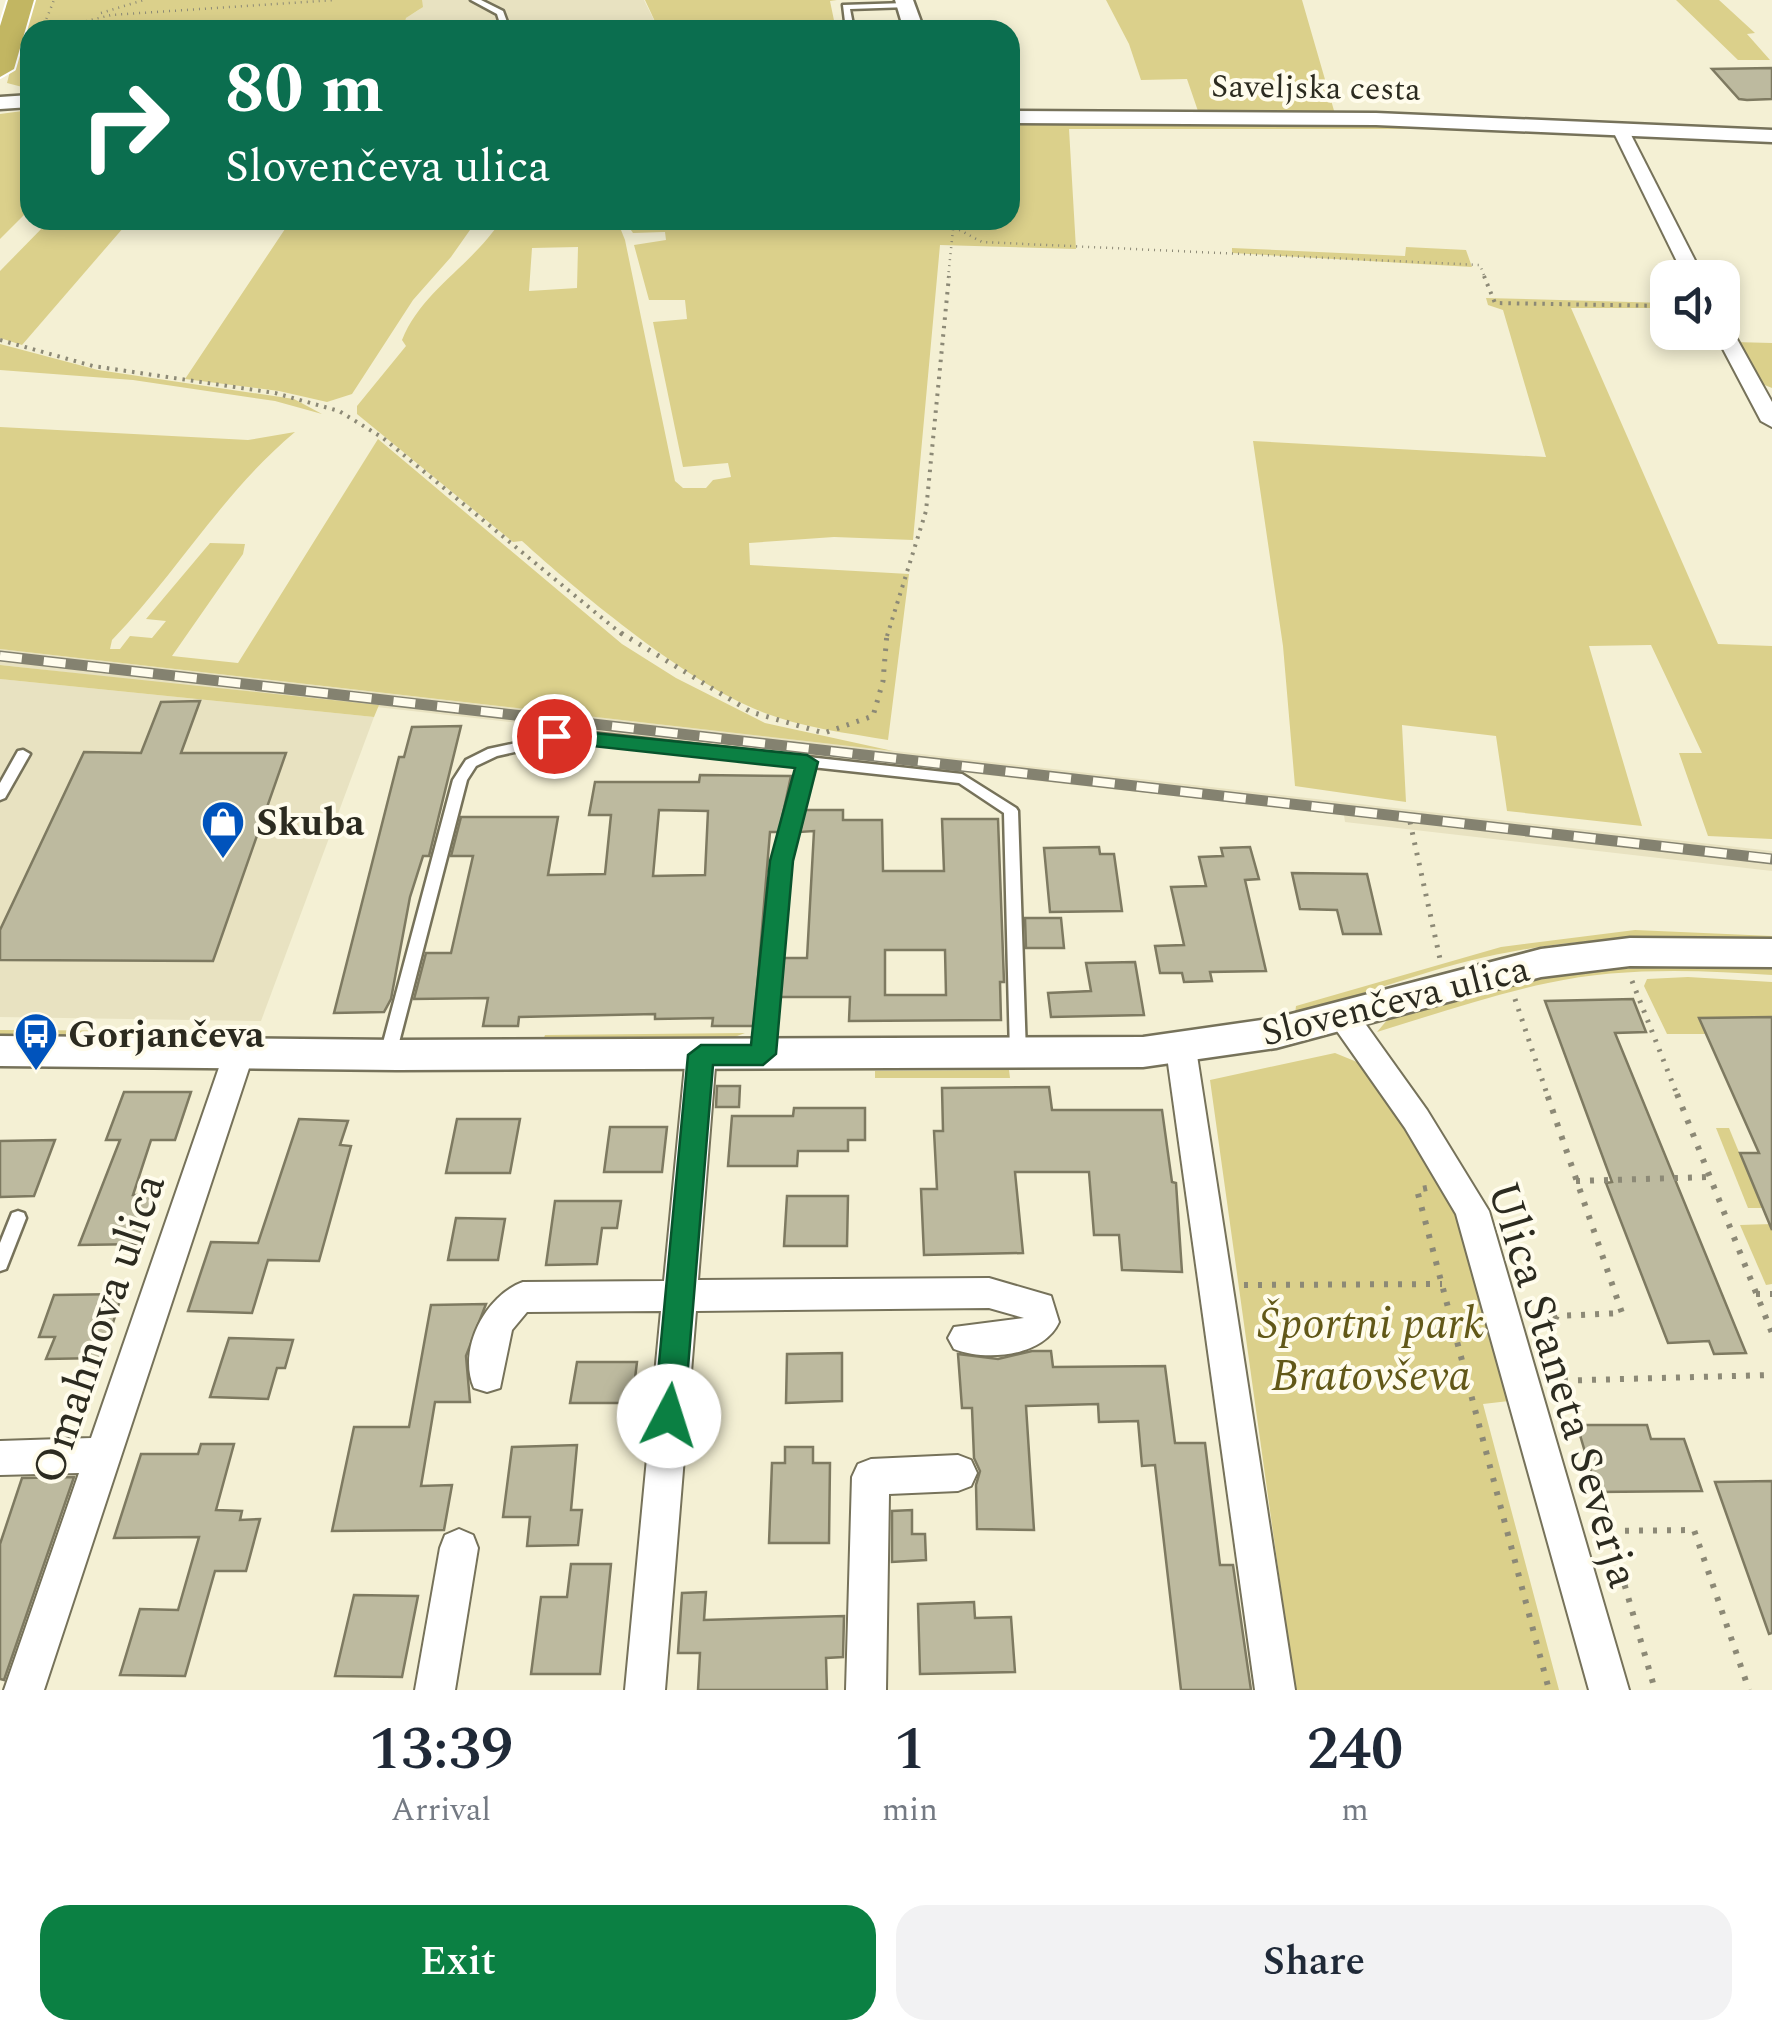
<!DOCTYPE html>
<meta charset="utf-8">
<style>
:root{--surface:#fff;--page:#f2f2f3;--text:#1f2937;--muted:#747a83;--accent:#0b8043}
body{margin:0;font-family:Spectral,serif;background:var(--page);color:var(--text);height:100vh;display:flex;flex-direction:column;font-size:38px;white-space:nowrap}
*{box-sizing:border-box;margin:0}
p{font-size:32px;color:var(--muted)}
.icon{flex:none;width:55px;height:55px;fill:none;stroke:currentColor;stroke-width:2;stroke-linecap:round;stroke-linejoin:round}
.map{position:relative;height:1690px;overflow:hidden}
.side{display:flex;flex-direction:column;background:var(--surface);flex:1}
.side>*{flex:none}
.hud{position:absolute;left:20px;top:20px;width:1000px;height:210px;border-radius:30px;box-shadow:0 5px 15px #0003;background:#0b6e4f;color:#fff;overflow:hidden}
.buttons{position:absolute;left:1650px;top:260px;display:grid;gap:20px}
.buttons a{display:grid;place-items:center;width:90px;height:90px;border-radius:20px;background:var(--surface);box-shadow:0 5px 15px #0003;font-size:50px}
.pin{position:absolute;display:grid;place-items:center;width:85px;height:85px;color:#fff;margin:-42px;border:5px solid #fff;border-radius:50%;box-shadow:0 2px 10px #0007}
.me{position:absolute;width:110px;margin:-55px;rotate:5deg;stroke-linejoin:round;filter:drop-shadow(0 0 8px #0008)}
.turn{display:flex;align-items:center;gap:35px;height:210px;padding:0 40px;font-size:45px}
.turn .icon{width:130px;height:130px;stroke-width:2.5}
.turn b{display:block;font-size:70px;line-height:85px}
.eta{display:flex;justify-content:space-evenly;align-items:center;height:170px;text-align:center}
.eta b{font-size:60px;font-weight:600;line-height:70px}
.action{display:flex;gap:20px;margin-top:auto;padding:20px 40px}
.action a{flex:1;height:115px;border-radius:30px;background:var(--accent);color:#fff;font-size:40px;font-weight:600;line-height:115px;text-align:center}
.action a+a{background:var(--page);color:var(--text)}
.map>svg:first-child{display:block}
.built{fill:#e8e2c1}
.green{fill:#dbd08b;fill-rule:evenodd}
.building{fill:#bdba9f;stroke:#7e7a61;stroke-width:2.5;fill-rule:evenodd}
.lines{fill:none;stroke-linecap:round;stroke-linejoin:round}
.service-casing{stroke:#76725a;stroke-width:5}
.minor-casing{stroke:#76725a;stroke-width:4}
.tertiary-casing{stroke:#76725a;stroke-width:5}
.trunk-casing{stroke:#fff;stroke-width:4}
.path-far3{stroke:#8c8976;stroke-width:2.5;stroke-dasharray:1 5;stroke-linecap:butt}
.path-far2{stroke:#8c8976;stroke-width:4;stroke-dasharray:2.5 6;stroke-linecap:butt}
.path-far1{stroke:#8c8976;stroke-width:5;stroke-dasharray:2.5 8;stroke-linecap:butt}
.path{stroke:#8c8976;stroke-width:6;stroke-dasharray:4 10;stroke-linecap:butt}
.service{fill:#fff;fill-rule:evenodd}
.minor{fill:#fff;fill-rule:evenodd}
.tertiary{fill:#fff;fill-rule:evenodd}
.trunk{fill:#c2b662;fill-rule:evenodd}
.rail-casing{stroke:#848270;stroke-width:11}
.rail{stroke:#fffcec;stroke-width:8;stroke-dasharray:22;stroke-linecap:butt}
.route{fill:#0b8043;stroke:#07532c;stroke-width:2.5}
.labels{text-anchor:middle;stroke-width:8;stroke-linejoin:round;paint-order:stroke}
.far-street-label{font-size:32px;fill:#2c2b20;stroke:#fffcec}
.poi-label{font-size:38px;font-weight:bold;fill:#2c2b20;stroke:#fffcec;text-anchor:start}
.street-label{font-size:38px;fill:#2c2b20;stroke:#fffcec}
.near-park-label{font-size:45px;font-style:italic;fill:#625818;stroke:#fffcec}
.near-street-label{font-size:45px;fill:#2c2b20;stroke:#fffcec}
</style>
<div class="map">
<svg width="1772" height="1690" viewBox="0 0 1772 1690">
<rect width="100%" height="100%" fill="#f4f0d4"/>
<g class="built">
<polygon points="422,0 644,0 659,30 403,30 406,18 420,9"/>
<polygon points="0,649 1772,851 1772,871 1345,822 1344,815 0,665"/>
<polygon points="0,679 374,717 261,1021 0,1017"/>
</g>
<g class="green">
<polygon points="28,0 422,0 423,7 406,18 403,30 30,30 30,89 7,83"/>
<polygon points="645,0 837,0 830,1 836,30 659,30"/>
<polygon points="1106,0 1302,0 1335,114 1199,114 1187,79 1141,80 1129,44"/>
<polygon points="1676,0 1719,0 1755,33 1747,34 1770,60 1738,60"/>
<polygon points="30,110 30,209 0,239 0,114"/>
<path d="M1010 122 1413 124 1415 129H1069L1076 249 940 245 913 540 834 537 749 543 750 565 909 574 888 740C841 732 789 726 746 705 678 674 578 592 522 541L513 542 357 414V406L406 346 402 340C422 290 474 264 501 220H617L625 240 675 481 683 488H706L713 480 731 477 728 463 683 467 653 322 687 319 685 300H649L634 245 666 240 665 232 633 233 624 220H1010ZM578 247 577 288 529 291 532 248Z"/>
<polygon points="50,220 130,220 22,345 0,338 0,271"/>
<polygon points="291,220 477,220 451,257 413,300 352,394 327,402 279,391 185,379"/>
<polygon points="1406,247 1466,250 1472,267 1232,253 1232,248 1405,256"/>
<polygon points="1486,298 1667,303 1667,308 1571,308 1718,644 1772,646 1772,839 1708,836 1679,753 1702,753 1651,645 1589,646 1642,826 1507,811 1496,736 1402,725 1406,802 1295,786 1283,646 1253,441 1546,457 1503,310 1488,305"/>
<polygon points="1734,342 1772,343 1772,388 1762,384"/>
<polygon points="0,344 98,370 294,399 322,414 275,401 133,380 0,370"/>
<path d="M0 427 248 440 295 432C223 492 177 573 112 640L110 649H120L130 636 152 638 166 621 146 619 210 543 245 544 243 554 172 656 238 663 378 439 622 644 676 678 765 723 893 751 0 649Z"/>
<polygon points="0,665 28,668 379,705 374,717 0,679"/>
<path d="M1635 930 1772 936V942C1684 936 1598 935 1510 952 1438 965 1366 994 1295 1014L1296 1006 1501 947Z"/>
<path d="M1737 965 1772 968V975C1698 970 1621 967 1548 983 1490 995 1433 1015 1377 1032L1388 1019 1516 982 1581 970Z"/>
<polygon points="1688,977 1772,982 1772,1017 1700,1018 1706,1034 1667,1034 1644,986 1647,979"/>
<polygon points="0,1030 193,1031 191,1038 0,1036"/>
<polygon points="745,1033 724,1041 543,1040 545,1035"/>
<polygon points="1335,1053 1357,1062 1405,1116 1454,1199 1509,1401 1483,1404 1559,1690 1295,1690 1210,1080"/>
<polygon points="1009,1070 1010,1078 875,1078 875,1071"/>
<polygon points="1716,1128 1729,1128 1762,1208 1748,1208"/>
<polygon points="1772,1224 1772,1284 1766,1285 1740,1225"/>
</g>
<g class="building">
<polygon points="1772,68 1772,99 1747,100 1739,99 1712,69"/>
<polygon points="200,701 181,753 286,753 213,961 0,960 0,930 84,752 141,753 161,702"/>
<polygon points="461,726 429,856 423,856 410,897 391,999 384,1012 334,1013 399,757 404,757 412,727"/>
<path d="M700 775 791 776 779 832H770L754 1026H712L713 1018 655 1019V1014L519 1017 518 1026H483L488 998 414 999 426 953H451L473 856H451L461 817H558L548 875 605 874 611 815H589L595 782H699ZM659 810 708 811 705 875 653 876Z"/>
<path d="M805 810H843V820H882L883 871H944L942 819H998L1004 982H1000L1001 1020 849 1021 850 997H780L784 958H807L814 831 800 832ZM885 950H945L946 995H885Z"/>
<polygon points="1099,847 1100,854 1114,854 1122,911 1050,912 1044,848"/>
<polygon points="1250,847 1259,879 1245,880 1266,971 1210,972 1212,981 1184,982 1182,973 1160,973 1155,946 1184,945 1171,887 1206,886 1199,857 1223,856 1221,848"/>
<polygon points="1292,873 1367,874 1381,934 1343,934 1337,910 1300,909"/>
<polygon points="1025,918 1061,918 1064,948 1026,948"/>
<polygon points="1135,962 1144,1015 1051,1017 1048,993 1091,991 1086,963"/>
<polygon points="1633,999 1646,1032 1615,1033 1746,1353 1714,1354 1709,1341 1668,1343 1606,1183 1612,1182 1545,1001"/>
<polygon points="1772,1017 1772,1230 1740,1153 1759,1153 1699,1018"/>
<polygon points="717,1086 740,1086 739,1107 716,1107"/>
<polygon points="1049,1087 1052,1110 1162,1110 1172,1182 1176,1183 1182,1272 1122,1270 1119,1235 1094,1235 1089,1172 1015,1172 1023,1253 924,1255 921,1189 937,1189 934,1131 943,1131 942,1088"/>
<polygon points="124,1092 191,1092 175,1140 151,1140 133,1195 157,1195 141,1244 79,1245 120,1140 106,1140"/>
<polygon points="794,1108 865,1108 865,1140 848,1140 848,1151 798,1151 797,1166 728,1166 732,1116 793,1116"/>
<polygon points="299,1119 348,1121 340,1145 351,1146 319,1261 268,1260 252,1313 188,1311 211,1242 258,1243"/>
<polygon points="457,1119 520,1119 510,1173 446,1173"/>
<polygon points="610,1127 667,1127 662,1172 604,1172"/>
<polygon points="55,1140 34,1196 0,1197 0,1141"/>
<polygon points="787,1196 848,1196 847,1246 784,1246"/>
<polygon points="555,1201 621,1201 617,1228 602,1228 597,1264 546,1265"/>
<polygon points="456,1218 505,1219 498,1260 448,1260"/>
<polygon points="122,1294 102,1358 46,1359 55,1337 39,1337 54,1295"/>
<polygon points="486,1304 466,1356 470,1402 435,1402 421,1486 452,1485 444,1530 332,1531 354,1427 409,1427 431,1305"/>
<polygon points="229,1338 293,1340 285,1368 277,1368 268,1399 210,1397"/>
<polygon points="1032,1351 1051,1351 1053,1367 1165,1366 1175,1443 1205,1443 1220,1565 1233,1565 1251,1690 1181,1690 1155,1465 1142,1466 1138,1421 1099,1422 1098,1404 1026,1406 1034,1530 977,1529 976,1485 980,1471 974,1458 972,1408 962,1408 958,1354 998,1359"/>
<polygon points="842,1353 842,1401 786,1403 787,1354"/>
<polygon points="577,1362 637,1362 632,1403 570,1403"/>
<polygon points="1577,1425 1647,1425 1651,1439 1684,1439 1702,1491 1597,1492"/>
<polygon points="201,1444 234,1444 216,1510 242,1511 240,1520 260,1519 246,1571 215,1571 185,1676 120,1675 140,1609 178,1610 199,1537 114,1538 141,1454 198,1454"/>
<polygon points="577,1445 571,1510 582,1510 578,1545 527,1546 530,1517 503,1517 512,1447"/>
<polygon points="785,1447 813,1447 813,1463 830,1463 829,1543 769,1543 772,1463 785,1463"/>
<polygon points="74,1477 4,1680 0,1679 0,1544 22,1478"/>
<polygon points="1772,1481 1772,1633 1769,1634 1715,1482"/>
<polygon points="912,1510 912,1534 925,1534 926,1560 892,1562 892,1511"/>
<polygon points="571,1564 611,1564 600,1674 531,1674 541,1597 567,1597"/>
<polygon points="706,1592 704,1620 844,1616 843,1657 826,1658 827,1690 698,1690 700,1653 678,1653 682,1593"/>
<polygon points="354,1595 418,1596 402,1677 335,1676"/>
<polygon points="974,1602 975,1618 1011,1617 1015,1672 920,1674 918,1604"/>
</g>
<g class="lines">
<g class="service-casing">
<g id="service">
<polygon points="471,0 481,0 503,11 510,30 502,30 497,14"/>
<polygon points="906,3 910,5 909,7 850,9 854,30 846,30 843,5"/>
<polygon points="573,731 962,774 1016,808 1018,811 1026,1054 1023,1058 1018,1060 1013,1058 1010,1054 1004,813 959,783 812,767 789,861 771,1054 768,1058 763,1060 758,1058 755,1054 775,861 800,765 573,739 497,756 476,766 467,780 396,1054 393,1058 388,1060 383,1058 380,1054 453,780 466,760 488,749"/>
<polygon points="23,750 30,754 5,798 0,800 0,783 18,751"/>
<polygon points="18,1211 24,1213 26,1218 6,1269 0,1271 0,1243 12,1213"/>
</g>
</g>
<g class="minor-casing">
<g id="minor">
<polygon points="1621,126 1629,131 1704,278 1685,278 1613,131"/>
<polygon points="1722,324 1732,330 1772,402 1772,427 1761,421 1714,332 1722,332"/>
<polygon points="1343,1004 1354,1008 1427,1110 1489,1211 1629,1690 1589,1690 1456,1214 1405,1128 1332,1024 1328,1016 1332,1008"/>
<polygon points="1181,1037 1192,1040 1196,1049 1295,1690 1255,1690 1166,1049 1170,1040"/>
<polygon points="239,1041 250,1044 254,1053 44,1690 4,1690 79,1473 0,1475 0,1441 91,1438 224,1053 228,1044"/>
<path d="M701 1043 712 1046 716 1055 698 1280 989 1278 1051 1296 1059 1322C1044 1356 987 1362 954 1349L948 1338 954 1327 1024 1318 989 1308 696 1311 665 1690H625L661 1311 527 1312 512 1330 500 1388 487 1392 474 1388C457 1349 486 1295 523 1282L664 1281 686 1055 690 1046Z"/>
<polygon points="958,1455 971,1460 977,1473 971,1486 958,1491 889,1494 886,1690 846,1690 852,1477 858,1464 871,1459"/>
<polygon points="459,1529 473,1535 478,1548 455,1690 415,1690 440,1548 445,1535"/>
</g>
</g>
<g class="tertiary-casing">
<g id="tertiary">
<polygon points="895,0 913,0 924,30 904,30"/>
<polygon points="30,95 30,107 0,109 0,97"/>
<polygon points="1010,111 1376,113 1772,130 1772,142 1376,125 1010,123"/>
<polygon points="1630,938 1772,939 1772,967 1630,966 1541,977 1276,1048 1143,1067 397,1070 0,1066 0,1036 397,1040 1143,1037 1276,1018 1541,949"/>
</g>
</g>
<g class="trunk-casing">
<polygon id="trunk" points="8,0 34,0 14,69 0,77 0,26"/>
</g>
<g class="path-far3">
<polyline points="101,13 144,0"/>
<polyline points="42,30 54,0"/>
<polyline points="51,30 111,15 335,0"/>
<polyline points="954,227 982,242 1480,265 1485,278"/>
<polyline points="948,278 954,220"/>
</g>
<g class="path-far2">
<polyline points="1484,276 1495,303 1668,306"/>
<polyline points="0,340 93,366 275,393 339,411 383,438 624,636"/>
<polyline points="887,636 926,511 949,276"/>
</g>
<g class="path-far1">
<polyline points="621,633 751,712 824,733 873,716 883,681 887,633"/>
<polyline points="1410,822 1440,959"/>
<polyline points="1632,981 1678,1097"/>
<polyline points="1515,999 1548,1097"/>
</g>
<g class="path">
<polyline points="1677,1094 1772,1333"/>
<polyline points="1576,1181 1710,1177"/>
<polyline points="1427,1188 1417,1190 1549,1690"/>
<polyline points="1244,1285 1442,1284"/>
<polyline points="1756,1294 1772,1294"/>
<polyline points="1540,1343 1557,1316 1622,1313 1547,1094"/>
<polyline points="1550,1381 1772,1375"/>
<polyline points="1597,1531 1694,1530 1749,1690"/>
<polyline points="1609,1531 1655,1690"/>
</g>
<use href="#service" class="service"/>
<use href="#minor" class="minor"/>
<use href="#tertiary" class="tertiary"/>
<use href="#trunk" class="trunk"/>
<g class="rail-casing">
<polyline id="rail" points="0,656 1772,859"/>
</g>
<use href="#rail" class="rail"/>
</g>
<polygon class="route" points="554,729 807,755 818,762 793,861 776,1054 763,1065 713,1065 684,1416 680,1426 669,1430 658,1426 654,1416 688,1055 701,1045 751,1045 770,861 795,768 546,741 546,731"/>
<defs>
<g id="shop-pin" transform="scale(2.25)"><path d="M0 17L-7.5 6A9.5 9.5 0 1 1 7.5 6Z" fill="#0053bc" stroke="#fffcec"/><path d="M-5-2.5h2.3a2.7 3.5 0 0 1 5.4 0H5L5.5 6h-11ZM-1.5-2.5h3a1.5 2.3 0 0 0-3 0Z" fill="#fff"/></g>
<g id="bus-pin" transform="scale(2.25)"><path d="M0 17L-7.5 6A9.5 9.5 0 1 1 7.5 6Z" fill="#0053bc" stroke="#fffcec"/><path d="M-5-6H5V4H4V6H2V4H-2V6H-4V4H-5ZM-3.5-4V0h7V-4ZM-3.5 1.2v1.5H-2V1.2ZM2 1.2v1.5H3.5V1.2Z" fill="#fff"/></g>
</defs>
<g fill-rule="evenodd">
<use href="#shop-pin" x="223" y="822"/>
<use href="#bus-pin" x="36" y="1034"/>
</g>
<g class="labels">
<g class="far-street-label">
<text transform="translate(1316 87) rotate(1)" y="11">Saveljska cesta</text>
</g>
<g class="poi-label">
<text x="256" y="835">Skuba</text>
<text x="68" y="1047">Gorjančeva</text>
</g>
<g class="street-label">
<text transform="translate(1395 1000) rotate(-14)" y="13">Slovenčeva ulica</text>
</g>
<g class="near-park-label">
<text x="1371" y="1338">Športni park<tspan x="1371" dy="52">Bratovševa</tspan></text>
</g>
<g class="near-street-label">
<text transform="translate(97 1328) rotate(-71)" y="16">Omahnova ulica</text>
<text transform="translate(1565 1384) rotate(73)" y="16">Ulica Staneta Severja</text>
</g>
</g>
</svg>
<div class="buttons">
<a><svg class="icon" aria-label="sound" viewBox="0 0 24 24"><path d="M4 9h4l5-4v14l-5-4H4zM17 9q2 3 0 6"/></svg></a>
</div>
<div class="pin" style="left:554px;top:736px;background:#d93025"><svg class="icon" aria-label="arrive" viewBox="0 0 24 24"><path d="M6 21V4h12l-3 4 3 4H6"/></svg></div>
<svg class="me" style="left:669px;top:1416px" viewBox="-20 -20 40 40"><circle r="19" fill="#fff"/><path d="M0-13L10 11 0 6-10 11z" fill="#0b8043"/></svg>
<div class="hud">
<div class="turn"><svg class="icon" aria-label="right" viewBox="0 0 24 24"><path d="M7 20v-9h11M14 6l5 5-5 5"/></svg><div><b>80 m</b>Slovenčeva ulica</div></div>
</div>
</div>
<section class="side">
<div class="eta">
<div><b>13:39</b><p>Arrival</p></div>
<div><b>1</b><p>min</p></div>
<div><b>240</b><p>m</p></div>
</div>
<div class="action"><a>Exit</a><a>Share</a></div>
</section>
